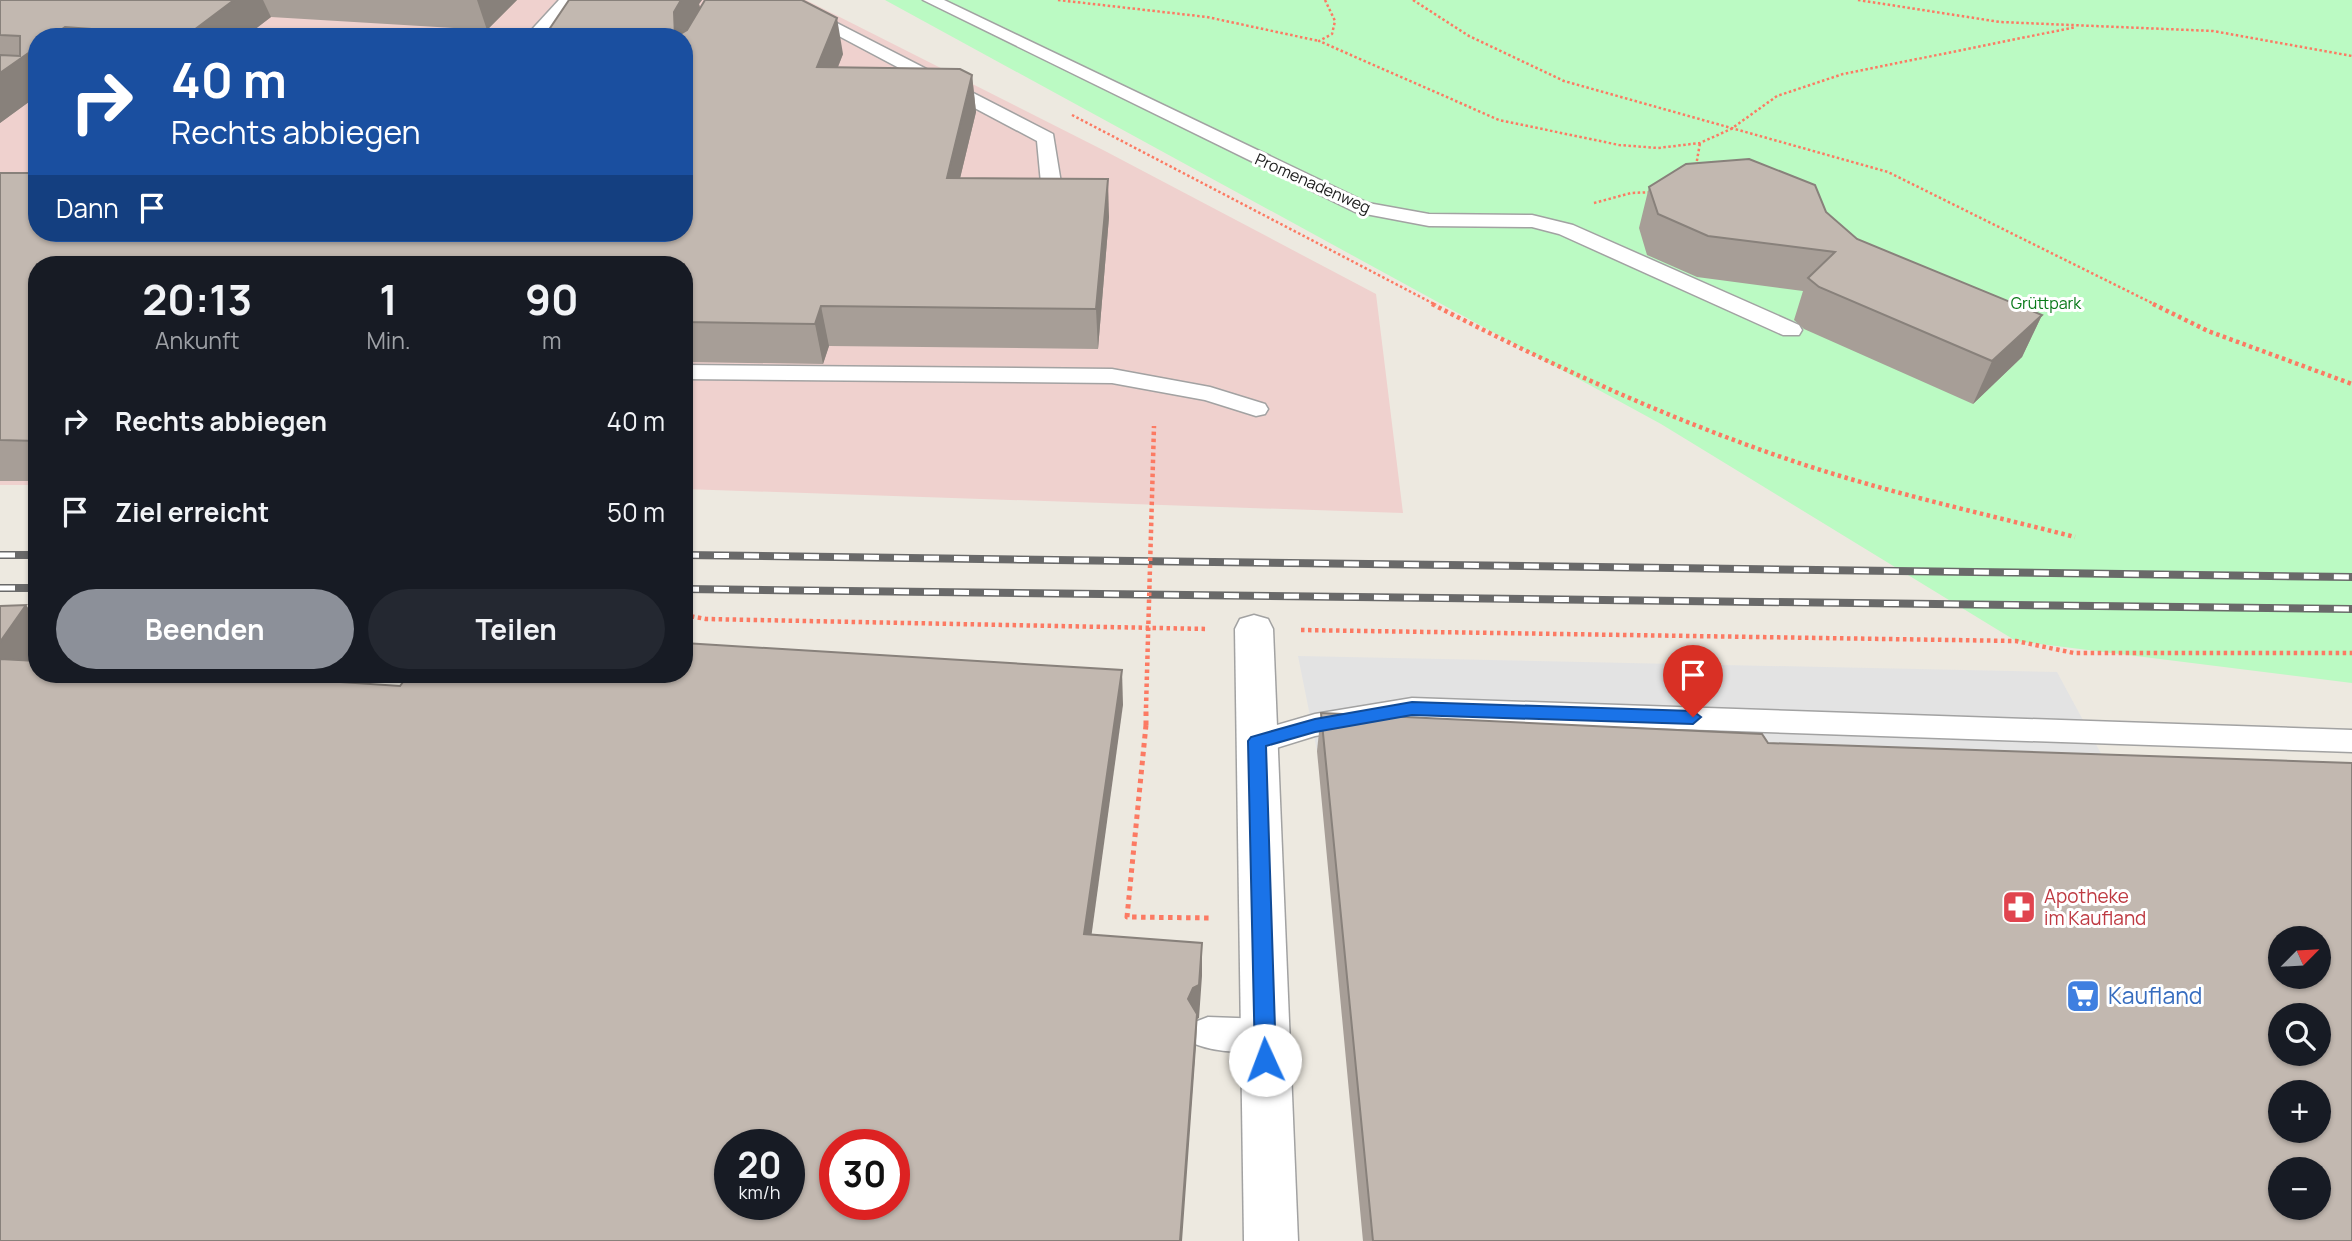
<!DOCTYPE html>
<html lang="de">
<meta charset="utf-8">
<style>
:root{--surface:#171b24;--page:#242831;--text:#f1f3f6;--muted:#9ea1a6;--accent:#8c9099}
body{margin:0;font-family:Manrope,sans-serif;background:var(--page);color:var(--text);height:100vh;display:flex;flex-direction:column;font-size:26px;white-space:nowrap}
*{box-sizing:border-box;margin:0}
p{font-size:23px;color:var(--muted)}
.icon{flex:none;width:38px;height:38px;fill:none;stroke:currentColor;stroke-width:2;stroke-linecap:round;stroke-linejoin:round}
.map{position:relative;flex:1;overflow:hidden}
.side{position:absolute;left:28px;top:256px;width:665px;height:427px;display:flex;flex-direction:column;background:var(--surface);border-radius:28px;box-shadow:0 2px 5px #0004}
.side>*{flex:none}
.hud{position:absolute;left:28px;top:28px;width:665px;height:214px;border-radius:28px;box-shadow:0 2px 5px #0004;background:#1a4fa0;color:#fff;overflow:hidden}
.needle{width:46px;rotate:66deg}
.fabs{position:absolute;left:2268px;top:926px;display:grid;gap:14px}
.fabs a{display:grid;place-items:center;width:63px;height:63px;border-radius:50%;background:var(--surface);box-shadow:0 2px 5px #0004;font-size:35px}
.speed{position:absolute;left:714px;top:1129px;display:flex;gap:14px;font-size:35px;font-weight:700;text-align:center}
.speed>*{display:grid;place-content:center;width:91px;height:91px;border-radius:50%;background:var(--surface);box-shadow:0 2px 5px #0004;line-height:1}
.speed small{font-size:18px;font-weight:400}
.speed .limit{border:10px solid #d22;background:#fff;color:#111}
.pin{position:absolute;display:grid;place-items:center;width:60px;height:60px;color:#fff;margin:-72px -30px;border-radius:50% 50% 50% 0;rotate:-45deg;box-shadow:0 0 7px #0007}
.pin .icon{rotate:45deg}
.me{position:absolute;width:77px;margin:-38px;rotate:358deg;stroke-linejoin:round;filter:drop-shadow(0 0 5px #0008)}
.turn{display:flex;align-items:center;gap:24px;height:147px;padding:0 28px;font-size:32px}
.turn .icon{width:91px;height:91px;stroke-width:2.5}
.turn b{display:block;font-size:49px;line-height:60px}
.then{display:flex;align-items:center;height:66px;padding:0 28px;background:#0003;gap:14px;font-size:26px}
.eta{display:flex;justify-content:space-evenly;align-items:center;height:119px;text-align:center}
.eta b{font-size:42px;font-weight:700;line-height:49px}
.button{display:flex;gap:14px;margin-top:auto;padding:14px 28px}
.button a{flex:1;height:80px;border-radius:42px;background:var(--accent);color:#fff;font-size:28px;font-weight:700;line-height:80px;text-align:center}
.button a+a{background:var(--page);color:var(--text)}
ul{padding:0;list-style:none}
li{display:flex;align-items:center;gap:21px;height:91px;padding:0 28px}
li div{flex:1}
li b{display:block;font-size:26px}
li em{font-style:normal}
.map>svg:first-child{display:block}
.commercial{fill:#efd1ce;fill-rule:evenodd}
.park{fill:#bbfac3}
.parking{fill:#e3e3e3}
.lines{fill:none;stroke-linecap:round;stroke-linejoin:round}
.lane-casing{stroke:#a2a2a2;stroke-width:3}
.street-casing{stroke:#a2a2a2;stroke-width:3}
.path-far2{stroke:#fc7a63;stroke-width:2.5;stroke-dasharray:2.5 2.5;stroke-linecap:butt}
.path-far1{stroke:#fc7a63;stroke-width:4.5;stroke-dasharray:3.5 3.5;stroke-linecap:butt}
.path{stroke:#fc7a63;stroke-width:5;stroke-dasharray:4.5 4.5;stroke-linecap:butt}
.lane{fill:#fff;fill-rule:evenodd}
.street{fill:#fff;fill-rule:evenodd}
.rail-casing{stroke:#696969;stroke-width:8}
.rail{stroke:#fff;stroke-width:5;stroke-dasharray:15;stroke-linecap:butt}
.path-bridge-far1{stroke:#fc7a63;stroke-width:4.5;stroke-dasharray:3.5 3.5;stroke-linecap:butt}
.path-bridge{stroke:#fc7a63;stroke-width:5;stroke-dasharray:4.5 4.5;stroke-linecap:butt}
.wall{fill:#a79e97}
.shaded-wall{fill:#88817b}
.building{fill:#c2b8b0;stroke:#88817b;stroke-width:2;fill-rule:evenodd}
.route{fill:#1a73e8;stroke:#114b97;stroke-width:2}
.labels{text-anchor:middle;stroke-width:6;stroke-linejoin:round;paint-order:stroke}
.far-street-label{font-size:16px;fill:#1b1b1b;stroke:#fff}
.far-park-label{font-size:16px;fill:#097919;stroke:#fff}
.health-label{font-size:19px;fill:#be3a42;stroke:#fff;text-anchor:start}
.near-shop-label{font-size:23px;fill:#366cbe;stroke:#fff;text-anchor:start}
</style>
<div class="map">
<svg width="2352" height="1241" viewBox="0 0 2352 1241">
<rect width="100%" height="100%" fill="#ede9e0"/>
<path class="commercial" d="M0 0H806L1105 151 1376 294 1403 513 684 489V264H37V485H0ZM37 37H684V233H37Z"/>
<polygon class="park" points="885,0 2352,0 2352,683 2016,641 1661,424"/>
<polygon class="parking" points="1298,656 2057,672 2118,785 1317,751"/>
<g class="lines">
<g class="lane-casing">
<g id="lane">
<polygon points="559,0 576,0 544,37 525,37"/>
<polygon points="771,0 792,0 1053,134 1061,183 1051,189 1041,183 1037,141"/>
<polygon points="923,0 944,0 1368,203 1429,214 1532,215 1573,225 1799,325 1802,330 1799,335 1783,335 1559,234 1532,227 1429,226 1355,212"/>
<polygon points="684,365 1112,369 1210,387 1265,404 1268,409 1265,414 1256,416 1205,400 1112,383 684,379"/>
<polygon points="1412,698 2352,730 2352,752 1412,720 1315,736 1257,754 1246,750 1242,742 1246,734 1315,714"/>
<path d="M1208 1017 1265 1019 1278 1024 1283 1035 1278 1046C1255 1055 1218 1053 1195 1044L1190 1033 1195 1022Z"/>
</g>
</g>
<g class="street-casing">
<polygon id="street" points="1254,615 1268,619 1273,629 1298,1241 1244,1241 1235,629 1240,619"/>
</g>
<g class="path-far2">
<polyline points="1058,0 1207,17 1319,41"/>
<polyline points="1325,0 1335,21 1332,34 1319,41 1499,120 1619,145 1658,148 1700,143 1731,129 1777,96 1843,74 2076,27"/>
<polyline points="1413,0 1469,36 1564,81 1888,172 2156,305"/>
<polyline points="1858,0 2000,22 2213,31 2352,56"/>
<polyline points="1072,115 1436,305"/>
<polyline points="1696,166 1700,143"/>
<polyline points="1594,203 1631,193 1654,192"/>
</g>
<g class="path-far1">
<path d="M1432 304C1549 364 1668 419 1793 461 1885 492 1981 513 2075 537"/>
<polyline points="2153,304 2208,331 2352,384"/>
<polyline points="684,615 706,619 1208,629"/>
<polyline points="1301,630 2016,641 2074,653 2352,653"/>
</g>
<polyline class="path" points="1146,725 1127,917 1210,918"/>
<use href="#lane" class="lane"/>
<use href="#street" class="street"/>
<g class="rail-casing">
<g id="rail">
<polyline points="0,555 37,555"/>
<polyline points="684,555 2352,577"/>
<polyline points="0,588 37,588"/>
<polyline points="684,589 2352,609"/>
</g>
</g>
<use href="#rail" class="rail"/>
<polyline class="path-bridge-far1" points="1146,708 1154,426"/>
<polyline class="path-bridge" points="1146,725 1146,707"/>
</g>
<g class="wall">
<polygon points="0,0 517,0 487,30 271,17 245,37 37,37 37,96 0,123"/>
<polygon points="569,0 702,0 699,4 700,8 843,54 838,67 972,75 976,112 960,178 1109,217 1098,349 829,346 823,364 684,362 684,264 37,264 37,481 0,481 0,173 684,233"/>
<polygon points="1649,187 1826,212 1857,239 2042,315 2022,357 1973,404 1804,329 1794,320 1803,291 1697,277 1647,255 1639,228"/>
<polygon points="1321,713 1768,743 2352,1241 1363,1241 1317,751"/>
</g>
<g class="shaded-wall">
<polygon points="234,0 263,0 271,17 245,37 186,37 186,36"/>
<polygon points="477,0 517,0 487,30"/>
<polygon points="681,0 702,0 699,4 702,14 684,43 675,37 674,12"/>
<polygon points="837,18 843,54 823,104 817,67"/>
<polygon points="65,27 70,37 51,37"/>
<polygon points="37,47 37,96 0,123 0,73"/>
<polygon points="972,75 976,112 951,216 947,178"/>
<polygon points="1108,179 1109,217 1098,349 1096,309"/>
<polygon points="821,306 829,346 823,364 815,324"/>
<polygon points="2042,315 2022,357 1973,404 1992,361"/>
<polygon points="26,605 37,620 37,663 0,672 0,642"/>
<polygon points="1122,670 1123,705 1087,968 1084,934"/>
<polygon points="1202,943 1202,976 1199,1018 1197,1019 1196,1047 1182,1241 1180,1241 1188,999 1193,988"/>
</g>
<g class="building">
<polygon points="0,0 234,0 186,36 65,27 51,37 37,37 37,47 0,73 0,55 20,56 20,36 0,35"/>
<polygon points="569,0 681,0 674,12 675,37 687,30 705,0 802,0 837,18 817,67 960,69 972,75 947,178 1108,179 1096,309 821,306 815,324 684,322 684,264 37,264 37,441 0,440 0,173 37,173 37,233 684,233 684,37 544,37"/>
<polygon points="1749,159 1815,185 1826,212 1857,239 2042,315 1992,361 1819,287 1808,278 1835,252 1708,236 1658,214 1649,187 1686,164"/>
<polygon points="26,605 0,642 0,606"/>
<path d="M684 643 1122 670 1084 934 1202 943 1199 985 1193 988 1188 999 1197 1014 1180 1241H0V659L37 661V674H219L400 686 409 674H684ZM730 1144H789V1204H730ZM835 1144H894V1204H835Z"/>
<path d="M1321 713 1762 734 1768 743 2352 763V1241H1373ZM2280 938H2319V976H2280ZM2280 1015H2319V1054H2280ZM2280 1092H2319V1130H2280ZM2280 1169H2319V1208H2280Z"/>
</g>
<polygon class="route" points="1412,702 1693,711 1701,717 1693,724 1412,715 1315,732 1266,746 1276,1060 1273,1067 1265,1070 1258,1067 1255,1060 1248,741 1251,737 1315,719"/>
<defs>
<g id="pharmacy-square" transform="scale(1.75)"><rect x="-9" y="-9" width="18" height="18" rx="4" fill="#e0444e" stroke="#fff"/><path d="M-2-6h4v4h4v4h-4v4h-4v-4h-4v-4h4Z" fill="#fff"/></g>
<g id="supermarket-square" transform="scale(1.75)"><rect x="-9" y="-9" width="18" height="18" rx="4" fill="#3f7fe0" stroke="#fff"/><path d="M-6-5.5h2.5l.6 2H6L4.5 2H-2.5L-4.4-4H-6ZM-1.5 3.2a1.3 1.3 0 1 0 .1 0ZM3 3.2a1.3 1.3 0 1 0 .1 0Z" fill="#fff"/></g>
</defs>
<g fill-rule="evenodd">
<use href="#pharmacy-square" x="2019" y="907"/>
<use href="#supermarket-square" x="2083" y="996"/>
</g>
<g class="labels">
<g class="far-street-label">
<text transform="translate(1313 183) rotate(24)" y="6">Promenadenweg</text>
</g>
<g class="far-park-label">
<text x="2046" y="309">Grüttpark</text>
</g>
<g class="health-label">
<text x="2044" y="903">Apotheke<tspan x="2044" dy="22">im Kaufland</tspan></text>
</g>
<g class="near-shop-label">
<text x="2108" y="1004">Kaufland</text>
</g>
</g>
</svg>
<div class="fabs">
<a><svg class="needle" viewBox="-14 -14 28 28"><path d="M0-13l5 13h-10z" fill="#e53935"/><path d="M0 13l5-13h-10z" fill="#9ea1a6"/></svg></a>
<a><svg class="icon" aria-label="search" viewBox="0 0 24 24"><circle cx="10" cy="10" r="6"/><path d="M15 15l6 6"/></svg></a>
<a>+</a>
<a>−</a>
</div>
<div class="speed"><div>20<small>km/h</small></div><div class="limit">30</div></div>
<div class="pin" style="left:1693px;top:717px;background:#d93025"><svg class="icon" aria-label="arrive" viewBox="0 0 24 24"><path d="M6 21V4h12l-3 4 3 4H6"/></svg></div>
<svg class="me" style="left:1265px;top:1060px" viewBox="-20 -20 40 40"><circle r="19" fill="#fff"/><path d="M0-13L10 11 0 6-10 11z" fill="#1a73e8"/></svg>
<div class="hud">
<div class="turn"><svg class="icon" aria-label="right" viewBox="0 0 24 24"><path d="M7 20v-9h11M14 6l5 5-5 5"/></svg><div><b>40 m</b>Rechts abbiegen</div></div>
<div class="then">Dann<svg class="icon" aria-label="arrive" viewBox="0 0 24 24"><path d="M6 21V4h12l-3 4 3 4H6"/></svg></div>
</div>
<section class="side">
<div class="eta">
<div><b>20:13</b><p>Ankunft</p></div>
<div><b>1</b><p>Min.</p></div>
<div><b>90</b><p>m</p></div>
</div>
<ul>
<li><svg class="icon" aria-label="right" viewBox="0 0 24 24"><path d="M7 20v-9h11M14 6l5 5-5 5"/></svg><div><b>Rechts abbiegen</b></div><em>40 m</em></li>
<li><svg class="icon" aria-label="arrive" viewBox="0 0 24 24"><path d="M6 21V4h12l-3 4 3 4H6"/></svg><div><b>Ziel erreicht</b></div><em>50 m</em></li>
</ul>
<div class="button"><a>Beenden</a><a>Teilen</a></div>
</section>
</div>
